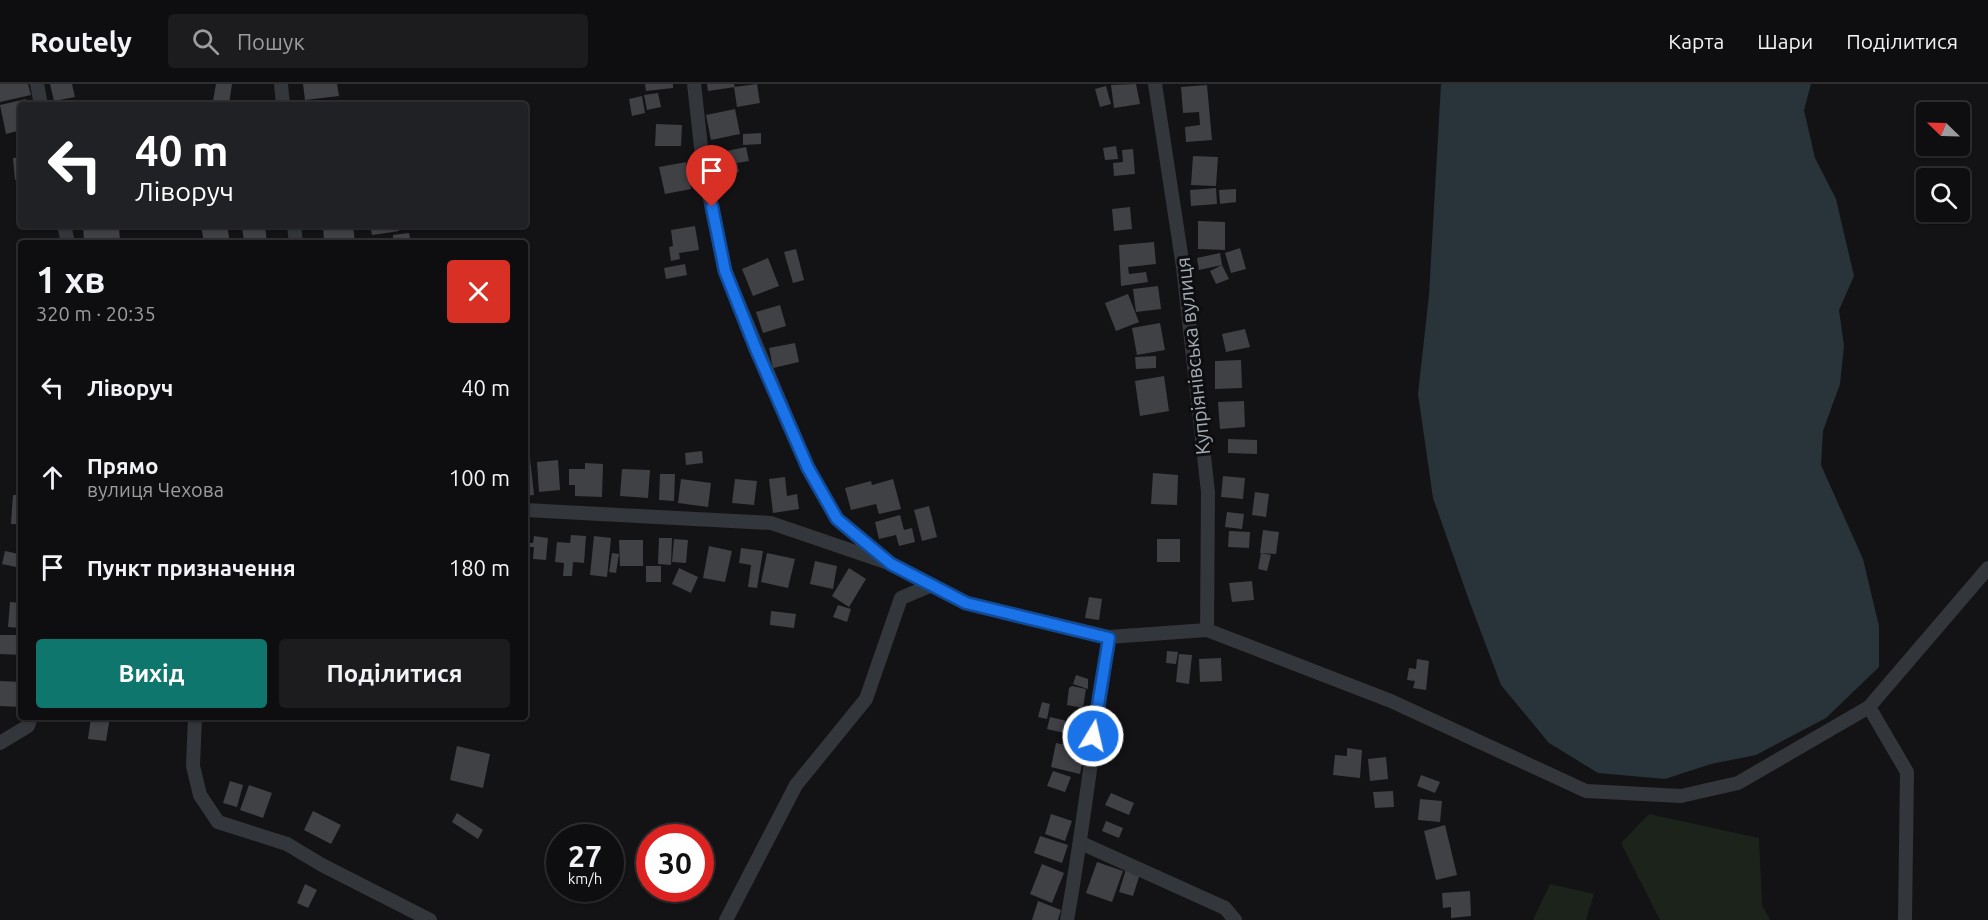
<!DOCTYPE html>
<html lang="uk">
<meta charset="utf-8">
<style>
:root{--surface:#0e0e10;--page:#1c1c1e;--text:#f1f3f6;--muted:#9b9c9f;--line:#2e2e30;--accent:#0f766e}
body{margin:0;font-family:Ubuntu,sans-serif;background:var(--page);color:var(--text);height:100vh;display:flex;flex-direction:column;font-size:22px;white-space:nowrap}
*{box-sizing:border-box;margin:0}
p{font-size:20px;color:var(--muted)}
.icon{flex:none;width:33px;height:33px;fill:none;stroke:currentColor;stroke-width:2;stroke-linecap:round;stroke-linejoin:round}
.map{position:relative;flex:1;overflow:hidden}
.side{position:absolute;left:18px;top:156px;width:510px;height:480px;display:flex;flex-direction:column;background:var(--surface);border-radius:6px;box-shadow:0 2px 4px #0004,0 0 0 2px var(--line)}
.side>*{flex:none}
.top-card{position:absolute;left:18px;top:18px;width:510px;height:126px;border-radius:6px;box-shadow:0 2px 4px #0004,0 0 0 2px var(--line);background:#202124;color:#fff;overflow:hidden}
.needle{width:39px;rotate:293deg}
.fabs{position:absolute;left:1916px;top:18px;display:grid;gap:12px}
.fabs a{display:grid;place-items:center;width:54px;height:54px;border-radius:6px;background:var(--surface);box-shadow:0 2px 4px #0004,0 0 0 2px var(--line);font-size:30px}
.speed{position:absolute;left:546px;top:740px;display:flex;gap:12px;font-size:30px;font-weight:700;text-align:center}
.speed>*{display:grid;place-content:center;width:78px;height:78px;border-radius:50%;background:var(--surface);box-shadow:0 2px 4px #0004,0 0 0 2px var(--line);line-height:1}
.speed small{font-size:15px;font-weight:400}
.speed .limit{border:9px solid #d22;background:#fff;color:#111}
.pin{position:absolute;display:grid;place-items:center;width:51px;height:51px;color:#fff;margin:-62px -26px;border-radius:50% 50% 50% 0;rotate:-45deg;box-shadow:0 0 6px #0007}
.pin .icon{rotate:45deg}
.me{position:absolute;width:66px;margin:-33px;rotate:9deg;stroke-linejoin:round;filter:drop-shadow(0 0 4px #0008)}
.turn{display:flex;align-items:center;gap:21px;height:126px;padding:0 18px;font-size:27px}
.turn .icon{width:78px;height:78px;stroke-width:2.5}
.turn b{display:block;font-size:42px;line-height:51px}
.round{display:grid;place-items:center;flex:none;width:63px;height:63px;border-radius:6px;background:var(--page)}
.head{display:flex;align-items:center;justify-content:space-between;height:102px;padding:0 18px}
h1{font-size:36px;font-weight:700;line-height:45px}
.button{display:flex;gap:12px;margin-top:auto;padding:12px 18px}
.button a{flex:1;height:69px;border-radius:6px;background:var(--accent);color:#fff;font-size:24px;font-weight:700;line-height:69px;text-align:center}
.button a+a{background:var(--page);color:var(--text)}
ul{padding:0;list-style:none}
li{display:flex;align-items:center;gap:18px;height:90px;padding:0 18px}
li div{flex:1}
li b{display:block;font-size:22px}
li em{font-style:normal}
header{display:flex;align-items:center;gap:36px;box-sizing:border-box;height:84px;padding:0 30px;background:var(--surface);border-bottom:2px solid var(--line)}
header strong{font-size:28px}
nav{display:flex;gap:33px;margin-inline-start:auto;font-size:21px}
.search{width:420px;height:54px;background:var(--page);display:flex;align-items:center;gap:15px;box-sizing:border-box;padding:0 21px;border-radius:6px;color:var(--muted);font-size:22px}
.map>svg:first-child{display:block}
.green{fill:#1b231b}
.water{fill:#283439}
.building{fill:#3f4145}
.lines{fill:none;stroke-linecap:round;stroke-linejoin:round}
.street{stroke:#33363a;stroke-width:14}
.route-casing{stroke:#114b97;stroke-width:15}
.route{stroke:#1a73e8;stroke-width:10}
.labels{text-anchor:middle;stroke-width:6;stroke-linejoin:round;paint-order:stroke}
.street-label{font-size:20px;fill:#a3acb6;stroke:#0e0e10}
</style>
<header>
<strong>Routely</strong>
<div class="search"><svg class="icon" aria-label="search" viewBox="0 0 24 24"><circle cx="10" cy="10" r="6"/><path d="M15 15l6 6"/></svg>Пошук</div>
<nav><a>Карта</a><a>Шари</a><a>Поділитися</a></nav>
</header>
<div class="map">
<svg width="1988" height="836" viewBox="0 0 1988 836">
<rect width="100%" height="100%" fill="#131315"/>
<g class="green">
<polygon points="1649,730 1759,754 1762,821 1770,836 1660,836 1621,759"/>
<polygon points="1550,800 1594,810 1586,836 1533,836"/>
</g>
<polygon class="water" points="1441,0 1811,0 1804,26 1815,74 1836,115 1854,192 1839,226 1844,262 1840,300 1823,347 1821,381 1863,475 1879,542 1879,583 1826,634 1756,671 1711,680 1665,695 1598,689 1549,659 1501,601 1470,519 1433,414 1418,310 1429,211"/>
<g class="building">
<polygon points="0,0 28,0 31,11 0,18"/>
<polygon points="50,0 72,0 75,13 54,17"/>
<polygon points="216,0 232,0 229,20 213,17"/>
<polygon points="303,0 337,0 339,12 305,16"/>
<polygon points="645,0 673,0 673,4 646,7"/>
<polygon points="707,0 734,0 735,3 708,7"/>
<polygon points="757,0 760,19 737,23 734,3"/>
<polygon points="1136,0 1140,20 1114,24 1111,1"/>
<polygon points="1207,1 1212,56 1186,58 1185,43 1200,41 1199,28 1183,29 1181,3"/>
<polygon points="1106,2 1111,20 1100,23 1095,5"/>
<polygon points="658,9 661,23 647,26 644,11"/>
<polygon points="642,12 645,29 632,32 629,15"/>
<polygon points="26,15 27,21 21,21 21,46 6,50 0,21"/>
<polygon points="735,25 740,50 711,56 706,31"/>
<polygon points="656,40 682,41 681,62 655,62"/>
<polygon points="761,49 761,60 743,61 743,50"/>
<polygon points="1116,62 1118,75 1105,76 1103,64"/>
<polygon points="746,63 749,77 737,79 739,88 721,91 717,69"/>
<polygon points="1133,65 1135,90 1114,92 1113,79 1123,78 1122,66"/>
<polygon points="1193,72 1218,73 1216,102 1191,101"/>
<polygon points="21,73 21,96 15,96 13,74"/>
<polygon points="686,78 691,105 665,110 659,83"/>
<polygon points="1216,104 1217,120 1191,122 1190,106"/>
<polygon points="1236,105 1236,118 1220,120 1219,106"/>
<polygon points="1130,123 1132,145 1114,147 1112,125"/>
<polygon points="1198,137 1225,138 1225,166 1198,165"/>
<polygon points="83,141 119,141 120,159 84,159"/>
<polygon points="201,141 227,141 230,159 204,159"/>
<polygon points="242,141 265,141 267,159 244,159"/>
<polygon points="323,141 353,141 355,159 324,159"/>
<polygon points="370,141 398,141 399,147 372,151"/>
<polygon points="695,142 699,166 679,169 680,175 671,177 669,163 673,162 671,146"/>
<polygon points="409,149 411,159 356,159 378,155 378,157 393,155 393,151"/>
<polygon points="1154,158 1156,180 1128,183 1129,190 1146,188 1148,198 1121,202 1119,161"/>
<polygon points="1240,164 1246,185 1231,189 1225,169"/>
<polygon points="796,165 804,196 793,199 784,168"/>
<polygon points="1220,169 1222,181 1199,186 1197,174"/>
<polygon points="768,174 779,202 753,212 742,185"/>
<polygon points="685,180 687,191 666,195 664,184"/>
<polygon points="1222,181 1229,195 1216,200 1210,187"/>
<polygon points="1158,202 1161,225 1136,228 1133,205"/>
<polygon points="1128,210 1139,238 1116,247 1105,219"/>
<polygon points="780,221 786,242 763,249 756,228"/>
<polygon points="1160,239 1165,266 1137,271 1132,244"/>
<polygon points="1245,245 1250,263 1226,268 1222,250"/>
<polygon points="795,259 799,278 773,284 769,264"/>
<polygon points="1156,272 1156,284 1136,285 1135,273"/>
<polygon points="1241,276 1242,304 1215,305 1215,277"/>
<polygon points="1164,292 1169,327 1140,332 1135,297"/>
<polygon points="1244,317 1245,343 1220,345 1218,318"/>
<polygon points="1228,355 1257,356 1257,370 1228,369"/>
<polygon points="702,367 703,379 686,381 685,369"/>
<polygon points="530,374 534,411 525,412 525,375"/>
<polygon points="558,376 560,406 539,408 537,378"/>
<polygon points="585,379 603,380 602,413 575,412 575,401 569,401 569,385 585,385"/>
<polygon points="622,385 650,386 648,414 620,412"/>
<polygon points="1153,389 1178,391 1177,421 1151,420"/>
<polygon points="660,390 675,390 674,417 659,416"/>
<polygon points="1223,392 1245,394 1243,415 1221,413"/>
<polygon points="785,393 787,412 797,410 799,425 773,429 769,395"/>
<polygon points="681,395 711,399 708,423 678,419"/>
<polygon points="735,395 757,397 754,421 732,419"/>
<polygon points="893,395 901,425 879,430 876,420 851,426 845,404 871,397 872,401"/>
<polygon points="1255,408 1269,410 1266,433 1252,431"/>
<polygon points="13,411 21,411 21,440 11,440"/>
<polygon points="929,422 937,453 922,457 914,426"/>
<polygon points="1227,428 1244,430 1242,445 1225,443"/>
<polygon points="900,431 904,446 912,444 915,458 899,462 896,451 879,455 875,438"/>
<polygon points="1263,446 1279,448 1276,470 1260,469"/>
<polygon points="1229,447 1250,448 1249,464 1228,463"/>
<polygon points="571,451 586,452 584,479 573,478 572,492 563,492 564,479 555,478 557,458 570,459"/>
<polygon points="534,452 548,454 546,476 533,475 534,463 530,463 530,459 533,459"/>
<polygon points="594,452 611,454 607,493 590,491"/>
<polygon points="659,454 672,454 671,481 658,480"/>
<polygon points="674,455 688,456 686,479 672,478"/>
<rect x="1157" y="455" width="23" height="23"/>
<polygon points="619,456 643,456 643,482 620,482"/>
<polygon points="709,462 732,467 725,498 703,494"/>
<polygon points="741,464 763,467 757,504 748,503 751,481 739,479"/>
<polygon points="5,467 19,470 16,483 2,480"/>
<polygon points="612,469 619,470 616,489 609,488"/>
<polygon points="767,469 795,475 788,504 761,498"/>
<polygon points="1261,469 1271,471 1267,487 1258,485"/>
<polygon points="815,477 837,482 833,505 810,500"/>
<rect x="646" y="482" width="15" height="16"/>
<polygon points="679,484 698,493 691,509 672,500"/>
<polygon points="849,484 866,495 849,523 832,512"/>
<polygon points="1252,497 1254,516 1232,518 1229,499"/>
<polygon points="1089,513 1102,515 1099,536 1085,534"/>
<polygon points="10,518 21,519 21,544 8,543"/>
<polygon points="838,521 851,525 847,538 833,533"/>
<polygon points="771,527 796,530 794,544 770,541"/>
<polygon points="0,551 21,551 21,571 0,570"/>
<polygon points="1167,567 1178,568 1176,580 1166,579"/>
<polygon points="1179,570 1192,571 1189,600 1176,598"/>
<polygon points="1221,574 1222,597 1200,598 1199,575"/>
<polygon points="1417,575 1429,577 1426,606 1413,604 1415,597 1407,596 1409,584 1416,585"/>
<polygon points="1076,591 1088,595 1088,605 1073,600"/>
<polygon points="0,597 21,598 21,623 0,622"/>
<polygon points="1072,602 1086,605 1083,624 1067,621 1069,604"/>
<polygon points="1042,618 1050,620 1047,635 1038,633"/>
<polygon points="1068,632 1085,636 1082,653 1047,645 1050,633 1067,637"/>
<polygon points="91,633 110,633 106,657 88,655"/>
<polygon points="1056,659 1085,665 1080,690 1051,683"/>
<polygon points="457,662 490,670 483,704 450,696"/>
<polygon points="1347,664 1362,666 1360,694 1333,691 1335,671 1347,672"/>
<polygon points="1386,673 1388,695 1370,697 1368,675"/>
<polygon points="1053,687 1071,693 1065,708 1047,702"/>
<polygon points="1421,691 1440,698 1435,709 1417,702"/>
<polygon points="230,697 243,701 237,723 223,719"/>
<polygon points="249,701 272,709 263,734 240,726"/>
<polygon points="1393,707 1394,723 1375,724 1373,708"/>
<polygon points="1111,709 1134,719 1129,731 1105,721"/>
<polygon points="1420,715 1442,717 1440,738 1418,736"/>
<polygon points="313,727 341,741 331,760 304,746"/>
<polygon points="457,729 483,746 478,755 452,738"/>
<polygon points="1051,730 1072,737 1065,757 1045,750"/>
<polygon points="1106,737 1123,744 1119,754 1102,747"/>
<polygon points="1445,741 1457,791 1436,796 1424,747"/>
<polygon points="1040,752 1068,761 1062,779 1034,769"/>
<polygon points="1097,778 1123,787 1112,818 1086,809"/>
<polygon points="1042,780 1064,789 1052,819 1030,810"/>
<polygon points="1126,785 1140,790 1133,812 1119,808"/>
<polygon points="305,800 317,806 308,824 297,819"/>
<polygon points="1470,807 1471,832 1451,834 1451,823 1443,824 1442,809"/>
<polygon points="1038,817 1061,826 1058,836 1032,836"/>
</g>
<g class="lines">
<g class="street">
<polyline points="37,0 41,21"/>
<polyline points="281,0 283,21"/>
<polyline points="694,0 703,81 725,187 808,384 837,435 884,474"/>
<polyline points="1155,0 1183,183 1208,408 1207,546"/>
<polyline points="64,141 68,159"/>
<polyline points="294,141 296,159"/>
<polyline points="525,426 771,439 891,480 966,519 1109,553 1207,546 1391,617 1586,707 1681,712 1738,699 1869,623 1988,484"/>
<polyline points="1869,623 1907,688 1905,836"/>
<polyline points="195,633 193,682 200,711 218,738 287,760 322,781 430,836"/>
<polyline points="0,659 28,642 31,633"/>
<polyline points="1081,759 1225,824 1235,836"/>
<polyline points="726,836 796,701 866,615 901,514 932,501"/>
<path d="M1067 836C1084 742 1094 648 1109 553"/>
</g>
</g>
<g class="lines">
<g class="route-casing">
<polyline id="route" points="712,123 725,187 756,265 808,384 837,435 891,480 966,519 1109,554 1093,652"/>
</g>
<use href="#route" class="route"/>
</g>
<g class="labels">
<g class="street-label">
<text transform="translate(1193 272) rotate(-96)" y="7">Купріянівська вулиця</text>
</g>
</g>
</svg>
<div class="fabs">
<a><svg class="needle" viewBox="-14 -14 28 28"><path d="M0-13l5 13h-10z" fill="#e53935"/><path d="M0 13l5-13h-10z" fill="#9b9c9f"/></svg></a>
<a><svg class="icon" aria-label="search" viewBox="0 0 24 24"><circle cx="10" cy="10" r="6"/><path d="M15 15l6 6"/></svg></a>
</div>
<div class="speed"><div>27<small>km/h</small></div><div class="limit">30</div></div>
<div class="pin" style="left:712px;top:123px;background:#d93025"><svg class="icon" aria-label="arrive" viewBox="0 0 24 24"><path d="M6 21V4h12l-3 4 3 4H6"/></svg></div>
<svg class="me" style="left:1093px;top:652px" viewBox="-20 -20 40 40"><circle r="17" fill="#1a73e8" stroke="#fff" stroke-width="3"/><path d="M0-11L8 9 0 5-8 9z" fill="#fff"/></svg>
<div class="top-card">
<div class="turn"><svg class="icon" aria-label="left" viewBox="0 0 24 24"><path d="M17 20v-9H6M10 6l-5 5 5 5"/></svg><div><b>40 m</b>Ліворуч</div></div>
</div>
<section class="side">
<div class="head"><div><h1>1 хв</h1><p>320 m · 20:35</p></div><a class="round" style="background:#d93025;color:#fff"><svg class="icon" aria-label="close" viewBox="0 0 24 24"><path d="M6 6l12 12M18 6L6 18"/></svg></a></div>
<ul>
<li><svg class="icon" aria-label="left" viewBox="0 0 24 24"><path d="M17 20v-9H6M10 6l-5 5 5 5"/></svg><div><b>Ліворуч</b></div><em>40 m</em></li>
<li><svg class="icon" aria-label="ahead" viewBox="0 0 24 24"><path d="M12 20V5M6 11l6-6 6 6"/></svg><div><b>Прямо</b><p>вулиця Чехова</p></div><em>100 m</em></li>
<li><svg class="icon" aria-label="arrive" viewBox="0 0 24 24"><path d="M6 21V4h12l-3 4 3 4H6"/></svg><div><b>Пункт призначення</b></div><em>180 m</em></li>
</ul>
<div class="button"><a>Вихід</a><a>Поділитися</a></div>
</section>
</div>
